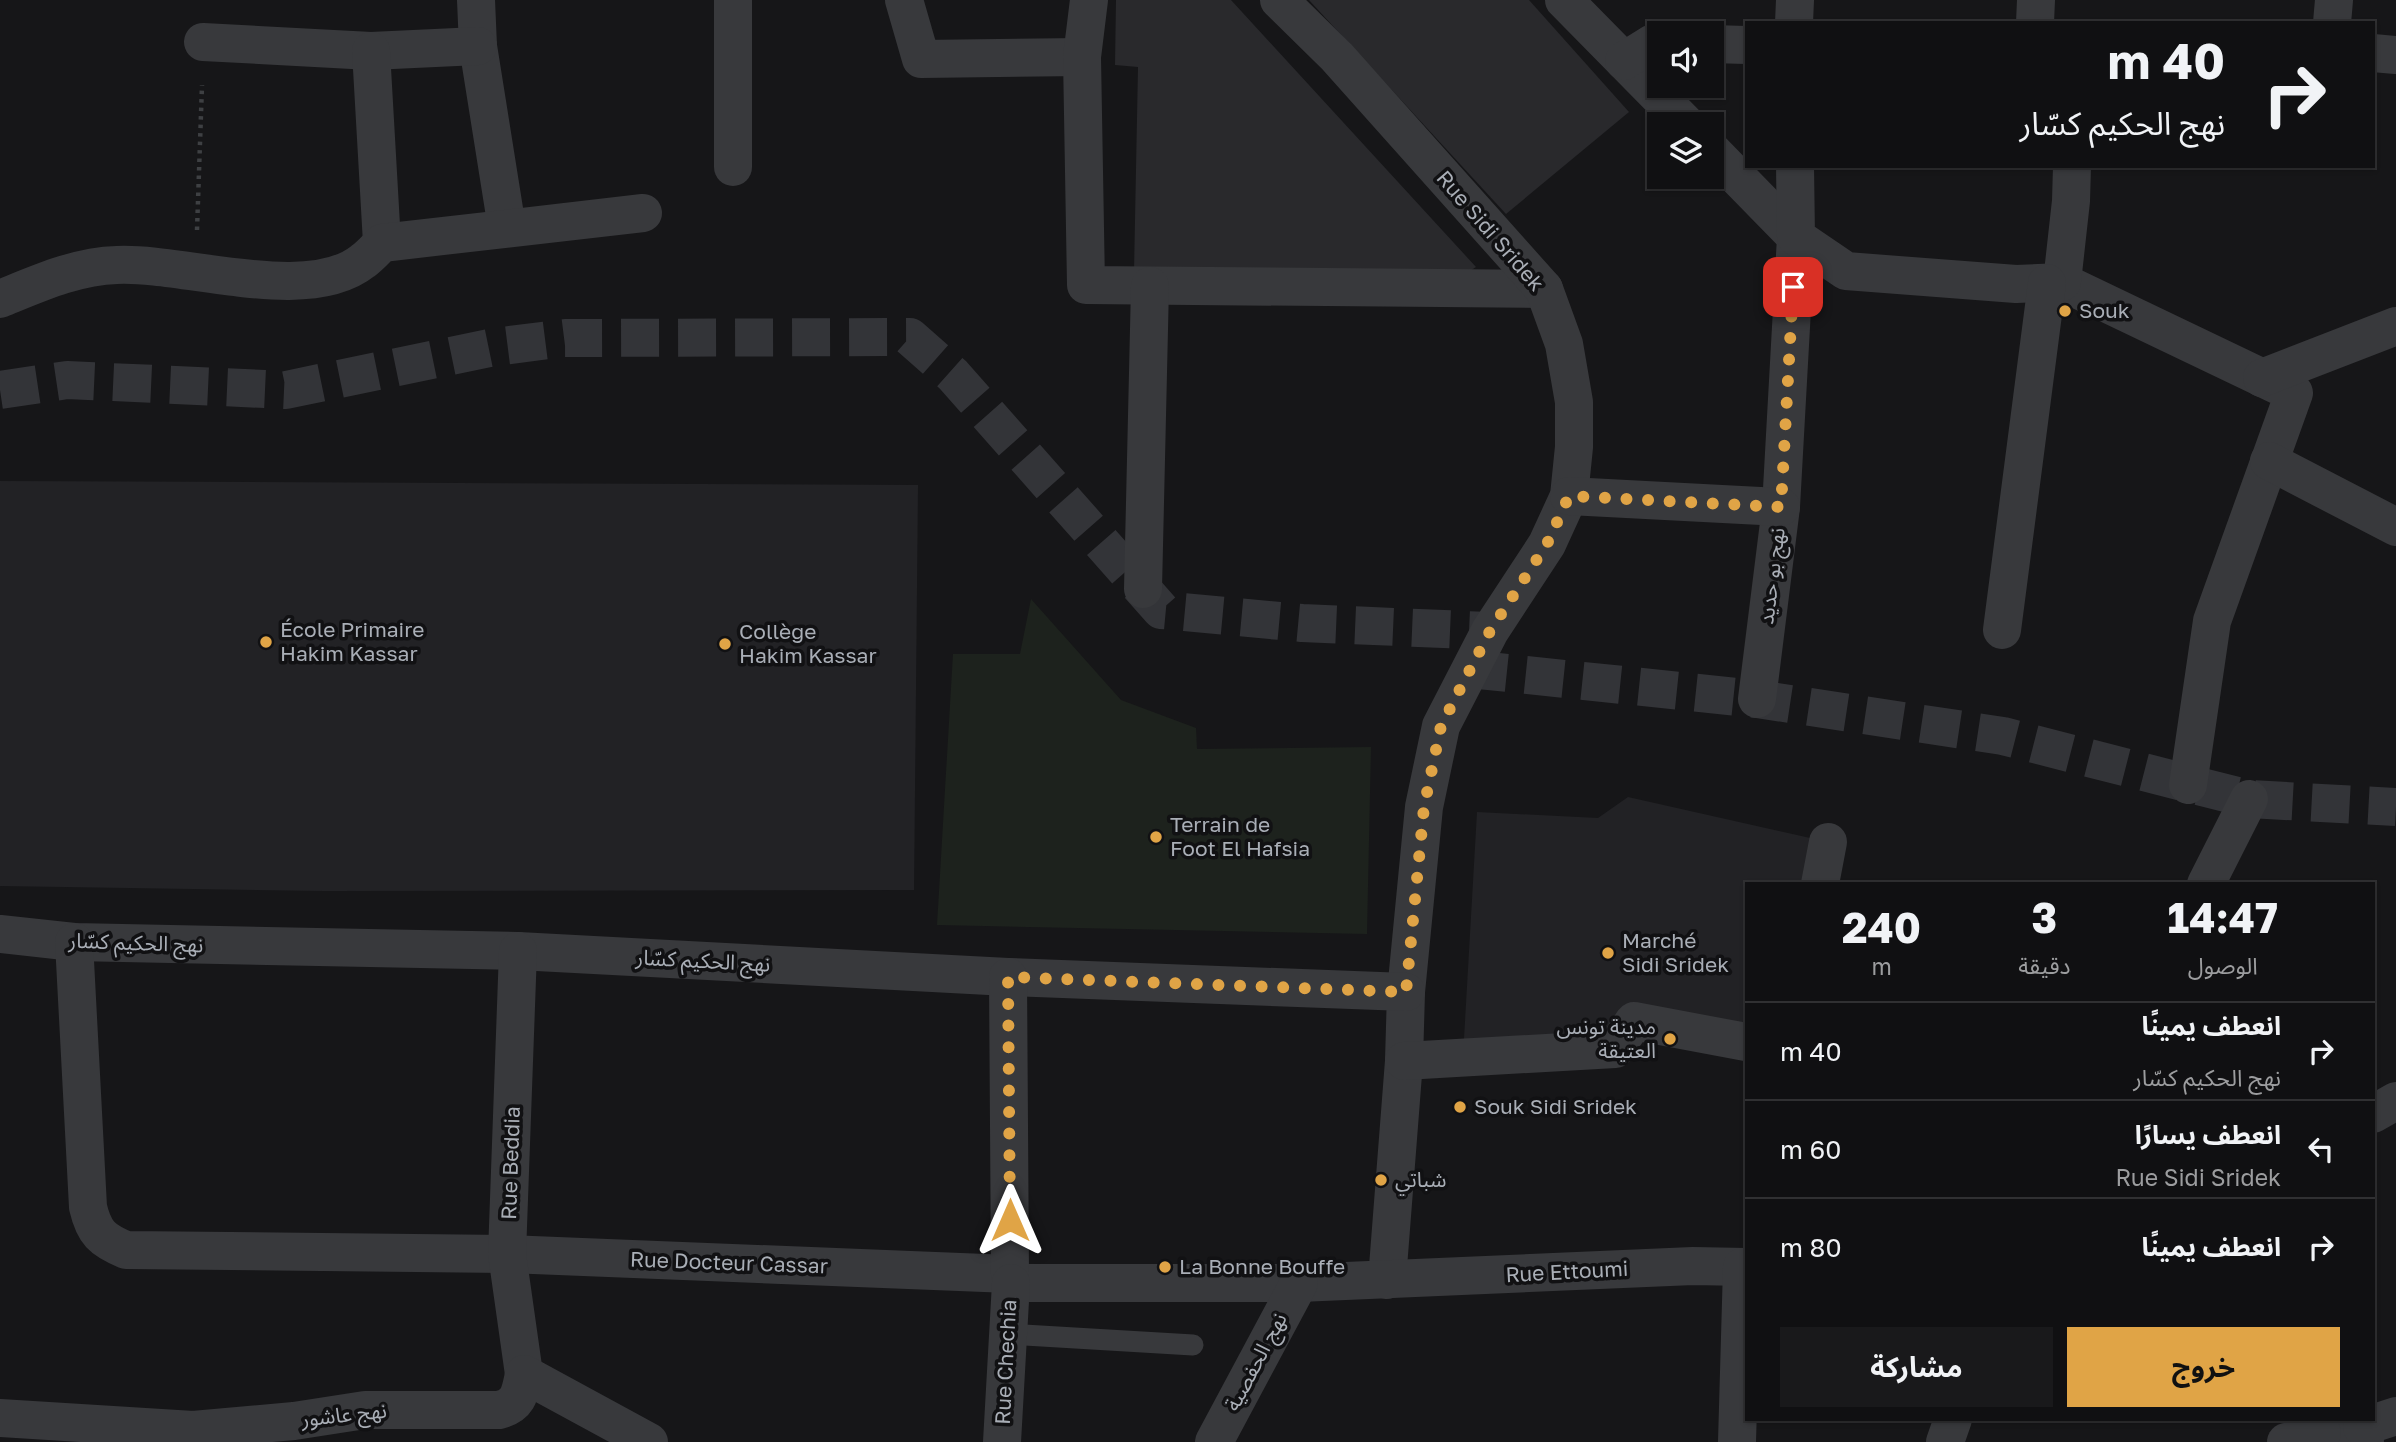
<!DOCTYPE html>
<html lang="ar">
<meta charset="utf-8">
<style>
:root{--surface:#101012;--page:#19191b;--text:#f1f3f6;--muted:#9c9d9f;--line:#303032;--accent:#e0a446}
body{margin:0;font-family:"Golos Text","Noto Sans Arabic",sans-serif;background:var(--page);color:var(--text);direction:rtl;height:100vh;display:flex;flex-direction:column;font-size:26px;white-space:nowrap}
*{box-sizing:border-box;margin:0}
p{font-size:23px;color:var(--muted)}
.icon{flex:none;width:38px;height:38px;fill:none;stroke:currentColor;stroke-width:2;stroke-linecap:round;stroke-linejoin:round}
.map{position:relative;flex:1;overflow:hidden;direction:ltr}
.side{position:absolute;left:1745px;top:882px;width:630px;height:539px;display:flex;flex-direction:column;background:var(--surface);border-radius:0px;box-shadow:0 2px 5px #0004,0 0 0 2px var(--line);direction:rtl}
.side>*{flex:none}
.guide{position:absolute;left:1745px;top:21px;width:630px;height:147px;border-radius:0px;box-shadow:0 2px 5px #0004,0 0 0 2px var(--line);direction:rtl;background:#101012;color:var(--text);overflow:hidden}
.controls{position:absolute;left:1647px;top:21px;display:grid;gap:14px}
.controls a{display:grid;place-items:center;width:77px;height:77px;border-radius:0px;background:var(--surface);box-shadow:0 2px 5px #0004,0 0 0 2px var(--line);font-size:35px}
.pin{position:absolute;display:grid;place-items:center;width:60px;height:60px;color:#fff;margin:-30px;border-radius:14px;box-shadow:0 4px 10px #0006}
.me{position:absolute;width:77px;margin:-38px;rotate:0deg;stroke-linejoin:round;filter:drop-shadow(0 0 5px #0008)}
.turn{display:flex;align-items:center;gap:24px;height:147px;padding:0 35px;font-size:32px}
.turn .icon{width:91px;height:91px;stroke-width:2.5}
.turn b{display:block;font-size:49px;line-height:60px}
.eta{display:flex;justify-content:space-evenly;align-items:center;height:119px;text-align:center}
.eta b{font-size:42px;font-weight:700;line-height:49px}
.primary-button{display:flex;gap:14px;margin-top:auto;padding:14px 35px}
.primary-button a{flex:1;height:80px;border-radius:0px;background:var(--accent);color:#111;font-size:28px;font-weight:700;line-height:80px;text-align:center}
.primary-button a+a{background:var(--page);color:var(--text)}
ul{padding:0;list-style:none}
li{display:flex;align-items:center;gap:21px;height:98px;padding:0 35px;border-top:2px solid var(--line)}
li div{flex:1}
li b{display:block;font-size:26px}
li em{font-style:normal}
.map>svg:first-child{display:block}
.built{fill:#222225}
.green{fill:#1d221d}
.building{fill:#29292c}
.lines{fill:none;stroke-linecap:round;stroke-linejoin:round}
.street-tunnel{stroke:#333438;stroke-width:38;stroke-dasharray:38 19;stroke-linecap:butt}
.path{stroke:#3e4043;stroke-width:4.5;stroke-dasharray:3.5 5;stroke-linecap:butt}
.lane{stroke:#38393c;stroke-width:21}
.street{stroke:#38393c;stroke-width:38}
.route{stroke:#e0a446;stroke-width:12;stroke-dasharray:0 21.6}
.poi-dot{fill:#e0a446;stroke:#111113;stroke-width:2.5}
.labels{text-anchor:middle;stroke-width:7;stroke-linejoin:round;paint-order:stroke}
.street-label{font-size:21px;fill:#a9aeb6;stroke:#111113}
.poi-label{font-size:21px;fill:#a9aeb6;stroke:#111113;text-anchor:start}
</style>
<div class="map">
<svg width="2396" height="1442" viewBox="0 0 2396 1442">
<rect width="100%" height="100%" fill="#161618"/>
<g class="built">
<polygon points="0,481 918,485 914,890 324,891 0,886"/>
<polygon points="1628,797 1828,842 1820,884 1746,884 1746,1042 1634,1022 1615,1049 1463,1056 1477,812 1598,818"/>
</g>
<polygon class="green" points="1031,599 1121,700 1196,728 1197,749 1371,747 1367,934 937,925 953,654 1020,654"/>
<g class="building">
<polygon points="1116,0 1231,0 1476,267 1454,281 1134,272 1138,67 1115,65"/>
<polygon points="1309,0 1529,0 1629,112 1506,214"/>
</g>
<g class="lines">
<g class="street-tunnel">
<polyline points="0,390 67,380 286,390 494,347 565,338 910,337 953,375 1161,610 1302,623 1490,631"/>
<polyline points="1469,669 1757,699 2003,736 2249,799 2396,807"/>
</g>
<polyline class="path" points="197,230 202,85"/>
<polyline class="lane" points="1008,1334 1193,1345"/>
<g class="street">
<polyline points="476,0 478,46 507,228"/>
<polyline points="733,0 733,167"/>
<polyline points="904,0 921,59 1082,57"/>
<polyline points="1089,0 1082,57 1086,285 1544,289"/>
<polyline points="1279,0 1337,57 1544,289 1564,344 1574,402 1574,447 1569,496 1547,544 1490,631 1441,726 1424,807 1406,992 1404,1061 1387,1280"/>
<polyline points="1564,0 1686,124"/>
<polyline points="1794,23 1795,0"/>
<polyline points="2035,23 2036,0"/>
<polyline points="2332,23 2334,0"/>
<polyline points="203,42 371,51 478,46"/>
<polyline points="1712,44 1746,45"/>
<polyline points="371,51 382,243"/>
<polyline points="2373,53 2396,55"/>
<polyline points="1624,61 1653,43 1659,43"/>
<polyline points="1712,151 1796,237 1781,507 1757,699"/>
<polyline points="1795,166 1796,237 1846,271 2016,284 2062,282 2294,393 2212,621 2188,785"/>
<polyline points="2062,282 2071,201 2072,166"/>
<path d="M0 299C37 284 76 266 117 265 185 262 308 305 363 261 370 256 376 249 382 243L643 213"/>
<polyline points="2262,378 2396,326"/>
<polyline points="2269,461 2396,527"/>
<polyline points="1569,496 1781,507"/>
<polyline points="1143,589 1150,286"/>
<polyline points="2002,630 2047,283"/>
<polyline points="1820,884 1828,842"/>
<polyline points="2206,884 2249,799"/>
<polyline points="0,934 74,942 518,951 1008,977 1406,992"/>
<path d="M74 942 88 1207C94 1233 102 1240 126 1250L507 1254 1010 1274 1011 1283H1299L1693 1266 1746 1267"/>
<polyline points="518,951 507,1254 524,1374"/>
<polyline points="1008,977 1010,1274"/>
<polyline points="1404,1061 1615,1049 1634,1021 1746,1042"/>
<polyline points="2373,1114 2396,1101"/>
<path d="M0 1418 193 1430 294 1421 365 1410H499C519 1405 520 1393 524 1374L649 1442"/>
<polyline points="2312,1419 2322,1433 2362,1427 2365,1442"/>
<polyline points="2362,1427 2396,1416"/>
<polyline points="1002,1442 1011,1283"/>
<polyline points="1214,1442 1299,1283"/>
<polyline points="1737,1442 1742,1267"/>
<polyline points="1945,1442 1953,1419"/>
<polyline points="2286,1442 2322,1433"/>
</g>
</g>
<g class="lines">
<polyline class="route" points="1010,1220 1008,977 1406,992 1424,807 1441,726 1490,631 1547,544 1569,496 1781,507 1793,287"/>
</g>
<g class="poi-dot">
<circle cx="2065" cy="311" r="7"/>
<circle cx="266" cy="642" r="7"/>
<circle cx="725" cy="644" r="7"/>
<circle cx="1156" cy="837" r="7"/>
<circle cx="1608" cy="953" r="7"/>
<circle cx="1670" cy="1039" r="7"/>
<circle cx="1460" cy="1107" r="7"/>
<circle cx="1381" cy="1180" r="7"/>
<circle cx="1165" cy="1267" r="7"/>
</g>
<g class="labels">
<g class="street-label">
<text transform="translate(1490 231) rotate(49)" y="7">Rue Sidi Sridek</text>
<text transform="translate(1772 576) rotate(-83)" y="7">نهج بو حديد</text>
<text transform="translate(136 943) rotate(2)" y="7">نهج الحكيم كسّار</text>
<text transform="translate(703 961) rotate(3)" y="7">نهج الحكيم كسّار</text>
<text transform="translate(511 1163) rotate(-88)" y="7">Rue Beddia</text>
<text transform="translate(729 1263) rotate(2)" y="7">Rue Docteur Cassar</text>
<text transform="translate(1567 1272) rotate(-3)" y="7">Rue Ettoumi</text>
<text transform="translate(1006 1362) rotate(-87)" y="7">Rue Chechia</text>
<text transform="translate(1256 1362) rotate(-62)" y="7">نهج الحفصية</text>
<text transform="translate(344 1415) rotate(-6)" y="7">نهج عاشور</text>
</g>
<g class="poi-label">
<text x="2079" y="318">Souk</text>
<text x="280" y="637">École Primaire<tspan x="280" dy="24">Hakim Kassar</tspan></text>
<text x="739" y="639">Collège<tspan x="739" dy="24">Hakim Kassar</tspan></text>
<text x="1170" y="832">Terrain de<tspan x="1170" dy="24">Foot El Hafsia</tspan></text>
<text x="1622" y="948">Marché<tspan x="1622" dy="24">Sidi Sridek</tspan></text>
<text x="1656" y="1034" text-anchor="end">مدينة تونس<tspan x="1656" dy="24">العتيقة</tspan></text>
<text x="1474" y="1114">Souk Sidi Sridek</text>
<text x="1395" y="1187">شباتي</text>
<text x="1179" y="1274">La Bonne Bouffe</text>
</g>
</g>
</svg>
<div class="controls">
<a><svg class="icon" aria-label="sound" viewBox="0 0 24 24"><path d="M4 9h4l5-4v14l-5-4H4zM17 9q2 3 0 6"/></svg></a>
<a><svg class="icon" aria-label="layers" viewBox="0 0 24 24"><path d="M12 4l9 5-9 5-9-5zM3 14l9 5 9-5"/></svg></a>
</div>
<div class="pin" style="left:1793px;top:287px;background:#d93025"><svg class="icon" aria-label="arrive" viewBox="0 0 24 24"><path d="M6 21V4h12l-3 4 3 4H6"/></svg></div>
<svg class="me" style="left:1010px;top:1220px" viewBox="-20 -20 40 40"><path d="M0-17L14 15 0 8-14 15z" fill="#e0a446" stroke="#fff" stroke-width="4"/></svg>
<div class="guide">
<div class="turn"><svg class="icon" aria-label="right" viewBox="0 0 24 24"><path d="M7 20v-9h11M14 6l5 5-5 5"/></svg><div><b>40 m</b>نهج الحكيم كسّار</div></div>
</div>
<section class="side">
<div class="eta">
<div><b>14:47</b><p>الوصول</p></div>
<div><b>3</b><p>دقيقة</p></div>
<div><b>240</b><p>m</p></div>
</div>
<ul>
<li><svg class="icon" aria-label="right" viewBox="0 0 24 24"><path d="M7 20v-9h11M14 6l5 5-5 5"/></svg><div><b>انعطف يمينًا</b><p>نهج الحكيم كسّار</p></div><em>40 m</em></li>
<li><svg class="icon" aria-label="left" viewBox="0 0 24 24"><path d="M17 20v-9H6M10 6l-5 5 5 5"/></svg><div><b>انعطف يسارًا</b><p>Rue Sidi Sridek</p></div><em>60 m</em></li>
<li><svg class="icon" aria-label="right" viewBox="0 0 24 24"><path d="M7 20v-9h11M14 6l5 5-5 5"/></svg><div><b>انعطف يمينًا</b></div><em>80 m</em></li>
</ul>
<div class="primary-button"><a>خروج</a><a>مشاركة</a></div>
</section>
</div>
